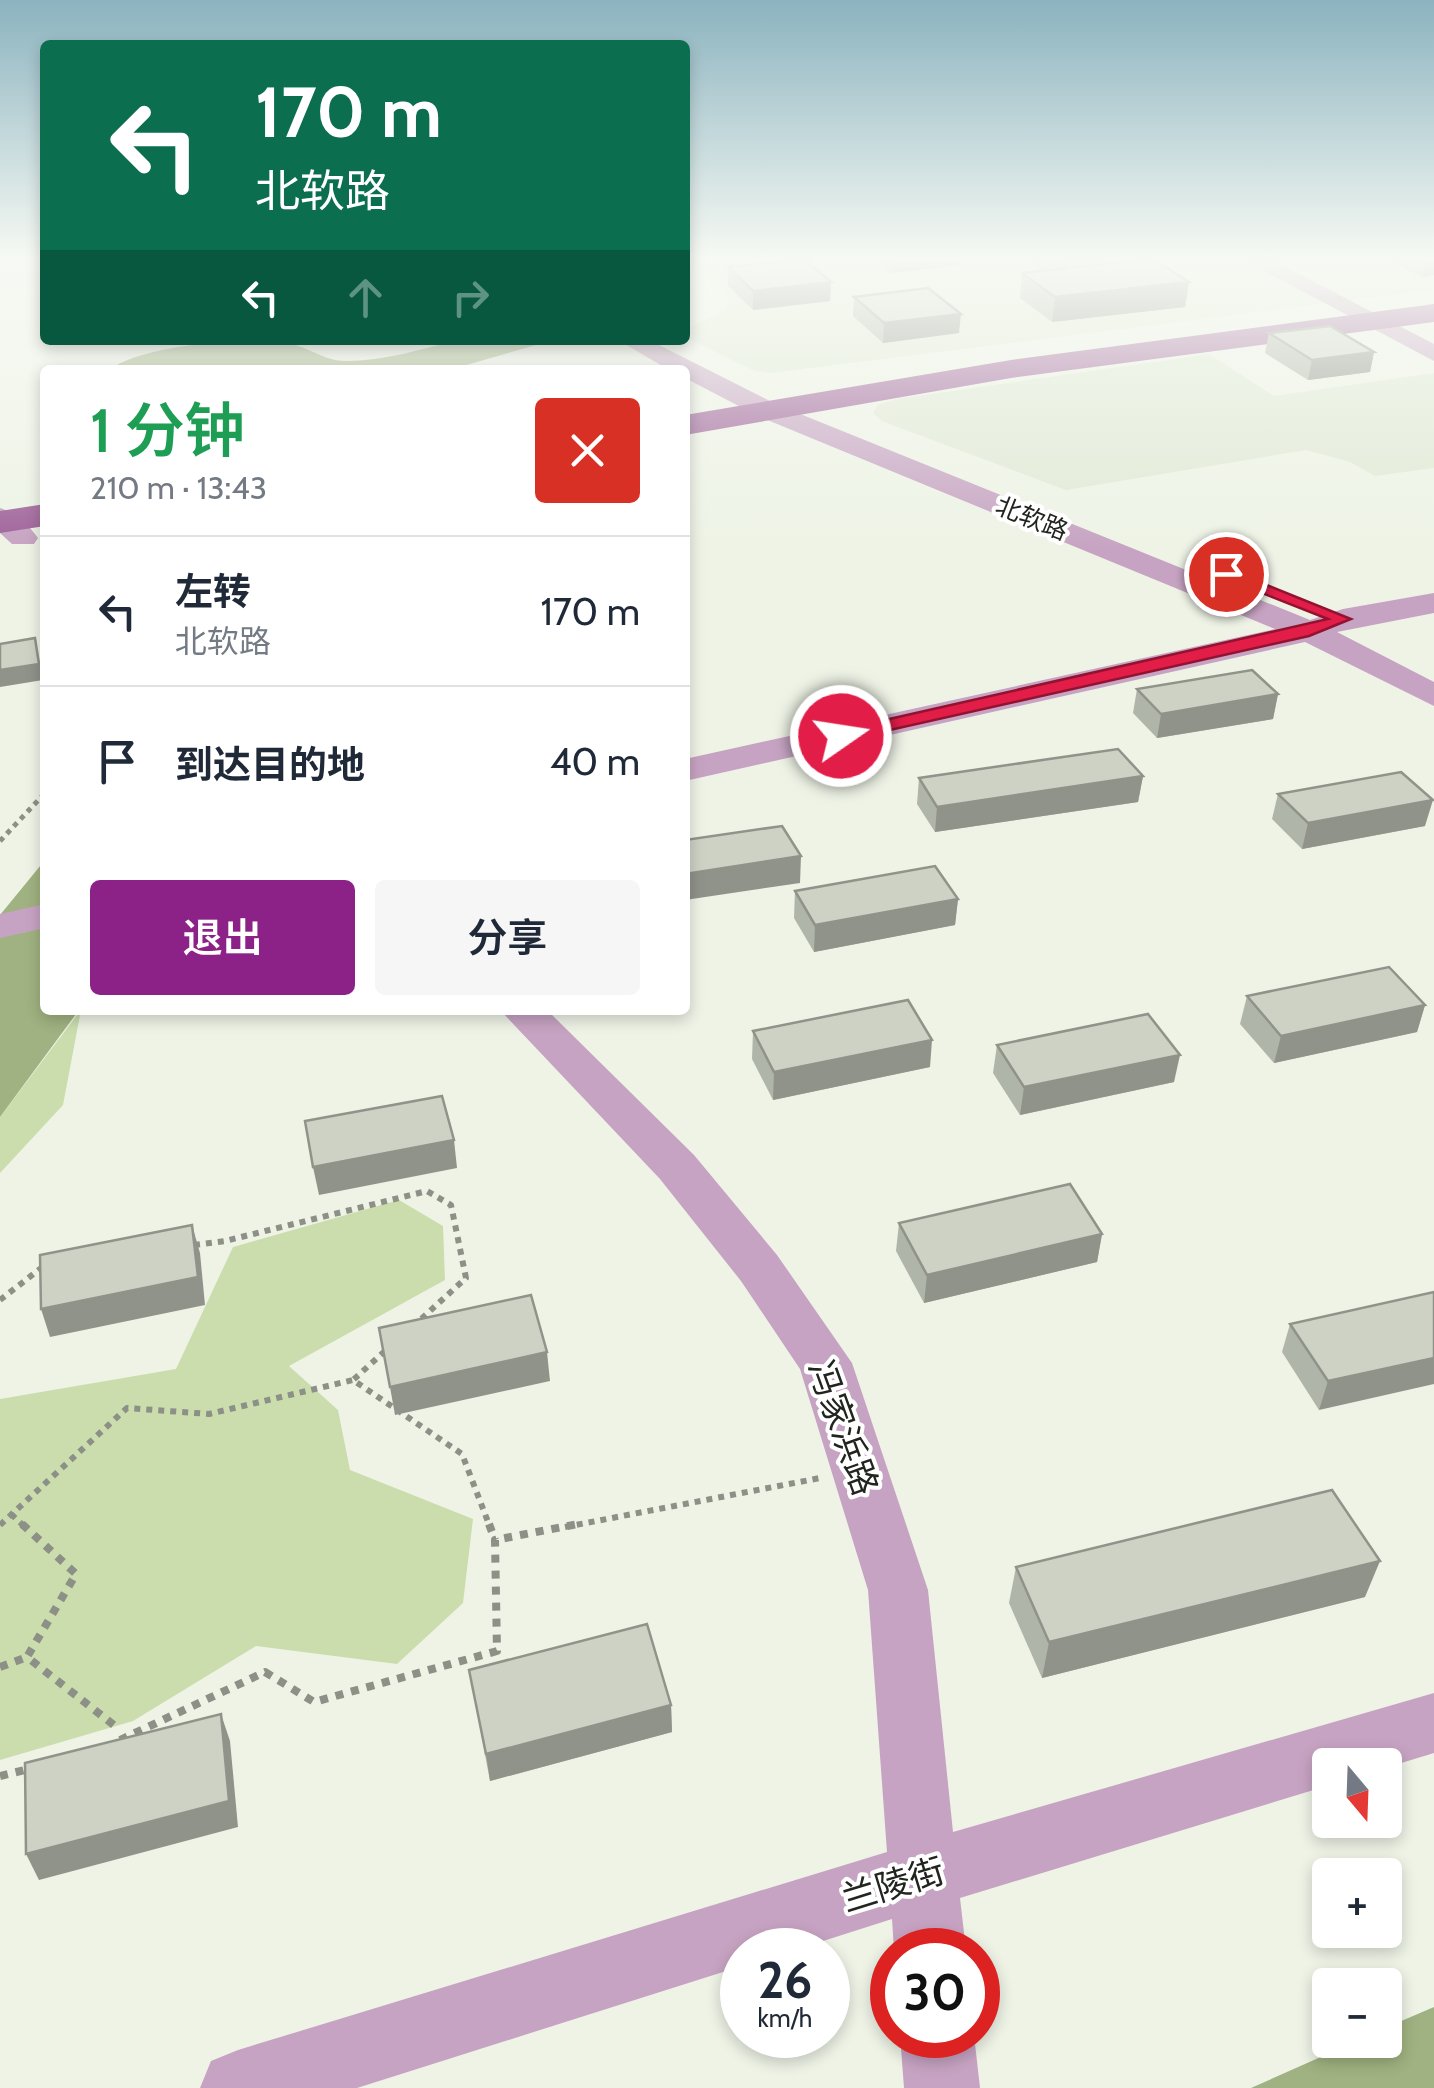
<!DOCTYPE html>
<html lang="zh">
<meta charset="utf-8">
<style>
:root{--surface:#fff;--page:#f6f6f7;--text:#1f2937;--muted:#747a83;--line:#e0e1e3;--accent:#8c2287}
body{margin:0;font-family:Cabin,"Noto Sans SC",sans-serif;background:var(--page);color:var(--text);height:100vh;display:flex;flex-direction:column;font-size:38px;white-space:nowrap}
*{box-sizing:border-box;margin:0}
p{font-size:32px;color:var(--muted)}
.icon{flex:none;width:55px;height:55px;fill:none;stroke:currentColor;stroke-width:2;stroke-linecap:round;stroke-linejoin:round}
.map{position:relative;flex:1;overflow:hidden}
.details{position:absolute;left:40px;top:365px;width:650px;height:650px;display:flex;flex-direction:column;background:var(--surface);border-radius:10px;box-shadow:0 5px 15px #0003}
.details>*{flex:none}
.guide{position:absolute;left:40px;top:40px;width:650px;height:305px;border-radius:10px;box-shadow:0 5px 15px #0003;background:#0b6e4f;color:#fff;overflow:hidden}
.needle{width:65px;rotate:161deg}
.tools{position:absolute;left:1312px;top:1748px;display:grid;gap:20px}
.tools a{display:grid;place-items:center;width:90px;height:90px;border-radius:10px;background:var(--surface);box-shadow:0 5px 15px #0003;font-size:50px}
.speed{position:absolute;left:720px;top:1928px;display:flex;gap:20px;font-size:50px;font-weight:700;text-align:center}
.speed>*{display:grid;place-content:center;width:130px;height:130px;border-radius:50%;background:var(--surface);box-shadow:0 5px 15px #0003;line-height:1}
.speed small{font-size:25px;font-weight:400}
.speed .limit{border:15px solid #d22;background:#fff;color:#111}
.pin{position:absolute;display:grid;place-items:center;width:85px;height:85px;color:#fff;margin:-42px;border:5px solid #fff;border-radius:50%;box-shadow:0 2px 10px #0007}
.me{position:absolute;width:110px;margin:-55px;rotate:77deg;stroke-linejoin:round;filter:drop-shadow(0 0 8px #0008)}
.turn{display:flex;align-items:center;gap:35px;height:210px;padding:0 50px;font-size:45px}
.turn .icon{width:130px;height:130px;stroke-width:2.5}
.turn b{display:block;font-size:70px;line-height:85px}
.lanes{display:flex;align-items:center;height:95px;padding:0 50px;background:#0003;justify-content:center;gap:50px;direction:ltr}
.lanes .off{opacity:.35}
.round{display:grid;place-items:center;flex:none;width:105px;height:105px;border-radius:10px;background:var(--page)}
.overview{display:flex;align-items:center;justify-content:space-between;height:170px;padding:0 50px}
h1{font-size:60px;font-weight:600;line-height:75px;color:#1e9e55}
.action{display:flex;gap:20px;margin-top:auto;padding:20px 50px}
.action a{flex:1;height:115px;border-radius:10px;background:var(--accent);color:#fff;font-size:40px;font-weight:600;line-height:115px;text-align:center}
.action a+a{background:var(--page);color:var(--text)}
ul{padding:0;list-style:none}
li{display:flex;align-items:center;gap:30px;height:150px;padding:0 50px;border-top:2px solid var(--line)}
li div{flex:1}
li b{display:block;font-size:38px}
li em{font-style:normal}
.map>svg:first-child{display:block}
.built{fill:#e1e9d5}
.green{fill:#cbddad}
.water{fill:#a0b281}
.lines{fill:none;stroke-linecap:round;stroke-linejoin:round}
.path-far2{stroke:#8c9087;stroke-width:5;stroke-dasharray:5 5;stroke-linecap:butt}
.path-far1{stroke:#8c9087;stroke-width:6;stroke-dasharray:6 6;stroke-linecap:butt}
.path{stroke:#8c9087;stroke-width:8;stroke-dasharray:8 8;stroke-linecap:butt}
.minor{fill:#c6a3c2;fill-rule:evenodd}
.major{fill:#9e6199;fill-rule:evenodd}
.wall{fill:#b0b5a9}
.shaded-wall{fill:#90938a}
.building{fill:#cdd2c5;stroke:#90938a;stroke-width:2.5}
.route{fill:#e11d48;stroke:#92132f;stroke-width:2.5}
.labels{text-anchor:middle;stroke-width:8;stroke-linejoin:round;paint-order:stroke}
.far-street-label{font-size:25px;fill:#22241f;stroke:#fff}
.near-street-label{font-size:35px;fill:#22241f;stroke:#fff}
</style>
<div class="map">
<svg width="1434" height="2088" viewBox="0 0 1434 2088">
<rect width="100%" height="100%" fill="#eef3e6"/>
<g class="built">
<polygon points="731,259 1434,259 1434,290 771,373 755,371 685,337 685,329 726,310 729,297 691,264"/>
<polygon points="1209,354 1274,396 1434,373 1434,468 1375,476 1350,462 1306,450 1066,490 882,421 873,413 878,405 897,399"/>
</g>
<g class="green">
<polygon points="81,1010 63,1105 0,1173 0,1117"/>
<polygon points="399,1200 443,1226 445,1280 289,1366 338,1410 350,1470 473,1519 463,1603 397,1664 256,1646 133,1721 0,1760 0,1399 176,1369 233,1247"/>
</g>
<g class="water">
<path d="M459 340H553L449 370H110C135 346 254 335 288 343 309 347 324 361 346 361 384 361 422 349 459 340Z"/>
<polygon points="45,860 45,1010 79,1010 0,1117 0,915"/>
<polygon points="1434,2007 1434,2088 1251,2088 1359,2040 1385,2040 1385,2028"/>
</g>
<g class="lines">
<polyline class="path-far2" points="0,841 45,793"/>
<g class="path-far1">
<polyline points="194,1245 225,1241 427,1191 451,1205 466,1278 419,1321"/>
<polyline points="0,1300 45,1265"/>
<polyline points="385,1351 353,1380 462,1454 490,1527"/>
<polyline points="11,1514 25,1527"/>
<polyline points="0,1525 127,1408 209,1414 353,1380"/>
<polyline points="565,1527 820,1478"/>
</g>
<g class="path">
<polyline points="22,1524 76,1574 27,1657 115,1726"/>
<polyline points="489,1524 495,1540"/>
<polyline points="0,1667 27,1657"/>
<polyline points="120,1740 265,1672 314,1702 497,1651 495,1540 578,1524"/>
<polyline points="0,1776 29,1769"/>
</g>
<g class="minor">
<polygon points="1242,259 1270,259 1434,344 1434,361"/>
<polygon points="618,340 649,340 778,405 1310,620 1343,609 1434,593 1434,613 1337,632 1434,682 1434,706 1305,642 685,781 685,759 1275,629 760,417 685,378 685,370 669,370"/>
<path d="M0 508C15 512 29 525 38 538L34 544H12L0 533Z"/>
<polygon points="45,904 45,928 0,938 0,914"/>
<polygon points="500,1010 547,1010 694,1155 777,1255 852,1363 928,1590 953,1832 1434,1693 1434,1753 1385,1768 1330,1765 1330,1785 960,1898 966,1950 894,1950 892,1919 795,1950 742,1950 742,1966 357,2088 200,2088 211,2061 238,2050 887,1852 868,1590 800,1369 741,1281 660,1179"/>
<polygon points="900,2035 974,2035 980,2088 904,2088"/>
</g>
<g class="major">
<polygon points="1434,304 1434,322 1011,378 685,435 685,415 1011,360"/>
<polygon points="45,504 45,526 0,533 0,511"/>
</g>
</g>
<g class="wall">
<polygon points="873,259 961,259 960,265 891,273"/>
<polygon points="1027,259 1143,259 1189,282 1185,307 1052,322 1020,298 1022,273 1044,271"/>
<polygon points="1387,259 1434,259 1434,275 1422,277"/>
<polygon points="728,267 831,282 830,301 753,310 728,286"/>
<polygon points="854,297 959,333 883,343 853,316"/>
<polygon points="1269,333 1374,352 1370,372 1308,380 1265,353"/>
<polygon points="1137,689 1278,694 1273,719 1157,738 1133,713"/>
<polygon points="1143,776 1138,802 935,832 917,804 919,778"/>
<polygon points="1278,794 1425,826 1302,849 1272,819"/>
<polygon points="795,891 958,899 955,925 814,952 794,918"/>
<polygon points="1247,996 1425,1005 1417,1032 1274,1063 1240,1024"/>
<polygon points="753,1031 930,1067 773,1100 752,1059"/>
<polygon points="997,1045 1174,1082 1020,1115 993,1073"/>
<polygon points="899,1223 1102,1234 1097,1262 924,1303 896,1251"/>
<polygon points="1434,1292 1319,1410 1282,1352 1290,1324"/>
<polygon points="1016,1567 1365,1597 1042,1678 1009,1603"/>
<polygon points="469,1670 671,1705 672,1732 490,1781"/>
</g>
<g class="shaded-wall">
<polygon points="892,259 961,259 960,265 891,273"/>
<polygon points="1427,259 1434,259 1434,275 1422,277"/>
<polygon points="831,282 830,301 753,310 753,291"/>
<polygon points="1189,282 1185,307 1052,322 1055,297"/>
<polygon points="961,314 959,333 883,343 884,323"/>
<polygon points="1374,352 1370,372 1308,380 1312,360"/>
<polygon points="35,638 43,680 0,687 0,670"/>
<polygon points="1278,694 1273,719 1157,738 1161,714"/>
<polygon points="1143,776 1138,802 935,832 937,807"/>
<polygon points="1433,800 1425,826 1302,849 1308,823"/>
<polygon points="801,856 800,883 685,900 685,874"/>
<polygon points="958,899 955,925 814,952 815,925"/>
<polygon points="1425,1005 1417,1032 1274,1063 1281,1036"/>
<polygon points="932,1040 930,1067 773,1100 774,1072"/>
<polygon points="1180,1055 1174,1082 1020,1115 1024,1087"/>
<polygon points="454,1140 457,1168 319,1195 313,1167"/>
<polygon points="192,1225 200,1253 205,1305 50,1337 41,1309"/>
<polygon points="1102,1234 1097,1262 924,1303 927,1275"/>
<polygon points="547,1352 550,1381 395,1415 390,1387"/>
<polygon points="1434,1358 1434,1384 1319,1410 1328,1381"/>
<polygon points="1380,1561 1365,1597 1042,1678 1049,1642"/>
<polygon points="671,1705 672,1732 490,1781 486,1754"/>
<polygon points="221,1714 230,1741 238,1827 39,1880 26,1854"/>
</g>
<g class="building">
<polygon points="804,259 831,282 753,291 728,267"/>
<polygon points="1056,259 1143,259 1145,260 1070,268"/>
<polygon points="1153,259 1189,282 1055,297 1022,273"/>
<polygon points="928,288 961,314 884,323 854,297"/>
<polygon points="1330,326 1374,352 1312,360 1269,333"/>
<polygon points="35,638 39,664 0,670 0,644"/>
<polygon points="1252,670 1278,694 1161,714 1137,689"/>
<polygon points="1118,749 1143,776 937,807 919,778"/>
<polygon points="1401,772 1433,800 1308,823 1278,794"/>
<polygon points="782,826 801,856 685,874 685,840"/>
<polygon points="935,866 958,899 815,925 795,891"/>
<polygon points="1389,967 1425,1005 1281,1036 1247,996"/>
<polygon points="908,1000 932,1040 774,1072 753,1031"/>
<polygon points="1148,1014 1180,1055 1024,1087 997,1045"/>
<polygon points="442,1096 454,1140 313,1167 305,1121"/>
<polygon points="1070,1184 1102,1234 927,1275 899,1223"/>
<polygon points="192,1225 198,1277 41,1309 40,1255"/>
<polygon points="1434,1292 1434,1358 1328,1381 1290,1324"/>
<polygon points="531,1295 547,1352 390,1387 379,1328"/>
<polygon points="1332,1490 1380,1561 1049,1642 1016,1567"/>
<polygon points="647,1624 671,1705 486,1754 469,1670"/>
<polygon points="221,1714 229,1801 26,1854 25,1763"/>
</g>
<linearGradient id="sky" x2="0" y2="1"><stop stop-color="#8bb3bf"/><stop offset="0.47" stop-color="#f7faf4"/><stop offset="1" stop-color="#f7faf4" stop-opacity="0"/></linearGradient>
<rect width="1434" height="551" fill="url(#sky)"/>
<polygon class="route" points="1221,571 1232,571 1351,619 1309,636 841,741 832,736 841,730 1328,619 1221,577"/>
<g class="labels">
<g class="far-street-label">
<text transform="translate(1032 518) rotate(22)" y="9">北软路</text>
</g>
<g class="near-street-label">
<text transform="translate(843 1428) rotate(70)" y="12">冯家浜路</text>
<text transform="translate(893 1885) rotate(-17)" y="12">兰陵街</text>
</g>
</g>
</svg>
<div class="tools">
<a><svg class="needle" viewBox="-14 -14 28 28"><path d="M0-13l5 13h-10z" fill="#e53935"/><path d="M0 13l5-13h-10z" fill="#747a83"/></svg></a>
<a>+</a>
<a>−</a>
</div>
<div class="speed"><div>26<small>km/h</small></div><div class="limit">30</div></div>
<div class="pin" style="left:1226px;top:574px;background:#d93025"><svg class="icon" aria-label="arrive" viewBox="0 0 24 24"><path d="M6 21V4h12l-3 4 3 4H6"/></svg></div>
<svg class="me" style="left:841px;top:736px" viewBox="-20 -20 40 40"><circle r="17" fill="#e11d48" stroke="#fff" stroke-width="3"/><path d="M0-11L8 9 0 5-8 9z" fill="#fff"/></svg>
<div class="guide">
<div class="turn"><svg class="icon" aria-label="left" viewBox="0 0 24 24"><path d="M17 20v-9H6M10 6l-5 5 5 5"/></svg><div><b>170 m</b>北软路</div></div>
<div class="lanes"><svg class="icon" aria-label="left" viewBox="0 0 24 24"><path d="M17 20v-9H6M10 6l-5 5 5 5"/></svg><svg class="icon off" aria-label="ahead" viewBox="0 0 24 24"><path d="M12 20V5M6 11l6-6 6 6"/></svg><svg class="icon off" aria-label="right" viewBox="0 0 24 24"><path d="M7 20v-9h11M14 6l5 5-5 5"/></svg></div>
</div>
<section class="details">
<div class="overview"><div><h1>1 分钟</h1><p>210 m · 13:43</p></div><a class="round" style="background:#d93025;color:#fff"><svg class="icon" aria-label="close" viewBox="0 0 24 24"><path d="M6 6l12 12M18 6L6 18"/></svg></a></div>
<ul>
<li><svg class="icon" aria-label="left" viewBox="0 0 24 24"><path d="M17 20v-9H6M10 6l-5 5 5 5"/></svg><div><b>左转</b><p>北软路</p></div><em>170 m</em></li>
<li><svg class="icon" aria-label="arrive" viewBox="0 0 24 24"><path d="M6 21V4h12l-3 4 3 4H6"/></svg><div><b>到达目的地</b></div><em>40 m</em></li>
</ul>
<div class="action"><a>退出</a><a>分享</a></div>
</section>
</div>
